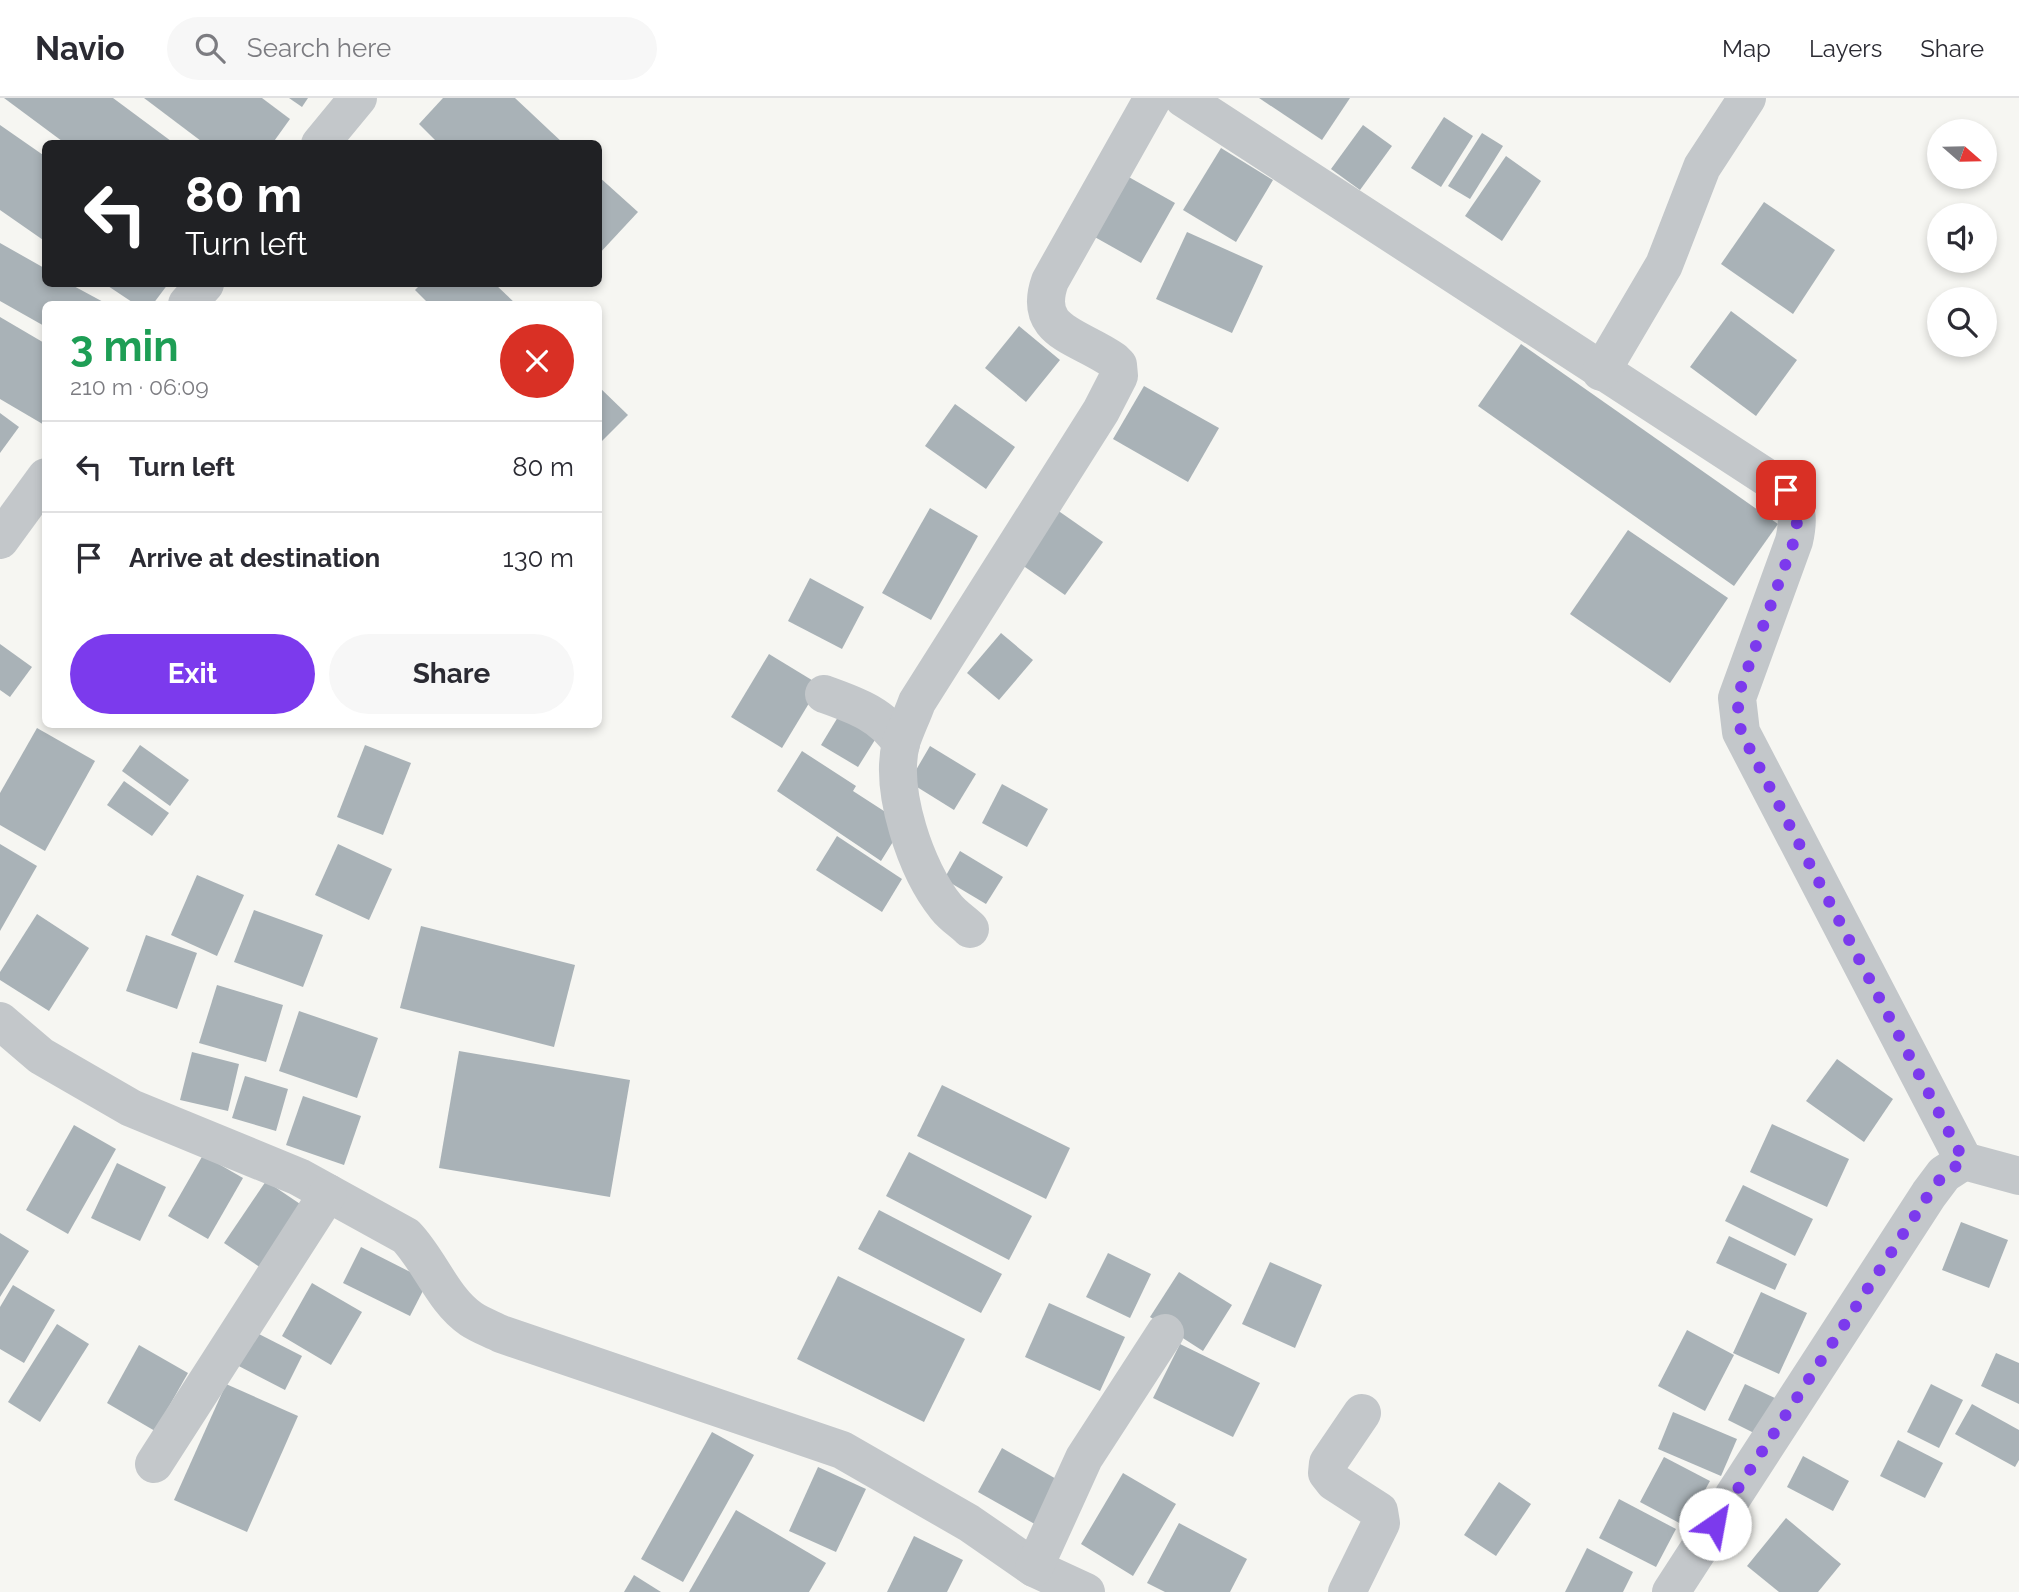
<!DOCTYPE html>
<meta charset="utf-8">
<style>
:root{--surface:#fff;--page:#f7f7f7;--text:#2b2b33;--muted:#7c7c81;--line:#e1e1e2;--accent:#7c3aed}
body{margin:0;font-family:Raleway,sans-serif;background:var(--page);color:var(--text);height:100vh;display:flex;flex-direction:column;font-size:26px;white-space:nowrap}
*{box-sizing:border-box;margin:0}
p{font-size:23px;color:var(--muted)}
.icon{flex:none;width:38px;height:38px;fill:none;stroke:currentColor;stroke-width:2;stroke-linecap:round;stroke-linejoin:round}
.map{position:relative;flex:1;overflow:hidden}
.details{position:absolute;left:42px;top:203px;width:560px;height:427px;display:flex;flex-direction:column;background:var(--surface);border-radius:10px;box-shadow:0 4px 10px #0003}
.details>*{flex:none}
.top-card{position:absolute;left:42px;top:42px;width:560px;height:147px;border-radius:10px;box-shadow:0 4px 10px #0003;background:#202124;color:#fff;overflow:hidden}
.needle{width:46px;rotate:110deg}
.fabs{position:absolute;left:1927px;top:21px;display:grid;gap:14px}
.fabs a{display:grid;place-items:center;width:70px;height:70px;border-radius:50%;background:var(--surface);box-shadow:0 4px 10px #0003;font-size:35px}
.pin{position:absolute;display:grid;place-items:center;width:60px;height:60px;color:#fff;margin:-30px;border-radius:14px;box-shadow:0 4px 10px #0006}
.me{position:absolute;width:77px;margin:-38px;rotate:33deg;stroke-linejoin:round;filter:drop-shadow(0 0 5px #0008)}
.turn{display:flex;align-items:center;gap:24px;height:147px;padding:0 28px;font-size:32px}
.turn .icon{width:91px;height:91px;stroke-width:2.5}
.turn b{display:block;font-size:49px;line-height:60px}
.round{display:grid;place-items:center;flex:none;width:74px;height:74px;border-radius:37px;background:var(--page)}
.head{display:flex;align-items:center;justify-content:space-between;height:119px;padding:0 28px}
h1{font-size:42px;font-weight:700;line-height:52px;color:#1e9e55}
.action{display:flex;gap:14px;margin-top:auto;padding:14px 28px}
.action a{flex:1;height:80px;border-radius:42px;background:var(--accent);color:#fff;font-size:28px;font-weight:700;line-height:80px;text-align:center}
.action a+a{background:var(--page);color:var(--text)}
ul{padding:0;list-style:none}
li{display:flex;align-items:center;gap:21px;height:91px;padding:0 28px;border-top:2px solid var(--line)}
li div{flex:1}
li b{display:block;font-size:26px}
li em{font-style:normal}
header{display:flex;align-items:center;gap:42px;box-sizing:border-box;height:98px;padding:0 35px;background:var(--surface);border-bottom:2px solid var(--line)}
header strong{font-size:33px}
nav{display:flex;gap:38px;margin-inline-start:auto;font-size:24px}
.search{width:490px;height:63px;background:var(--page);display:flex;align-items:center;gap:18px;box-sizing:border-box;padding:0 24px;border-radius:38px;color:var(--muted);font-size:26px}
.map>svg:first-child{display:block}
.building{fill:#a9b2b7}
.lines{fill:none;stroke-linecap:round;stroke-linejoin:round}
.street{stroke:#c3c7ca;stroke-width:38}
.route{stroke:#7c3aed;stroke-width:12;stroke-dasharray:0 21.6}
</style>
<header>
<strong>Navio</strong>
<div class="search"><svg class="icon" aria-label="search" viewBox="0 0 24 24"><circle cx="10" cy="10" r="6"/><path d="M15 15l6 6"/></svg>Search here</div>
<nav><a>Map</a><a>Layers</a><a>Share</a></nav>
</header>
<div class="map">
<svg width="2019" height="1494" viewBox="0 0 2019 1494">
<rect width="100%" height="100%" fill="#f6f6f2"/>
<g class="building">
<polygon points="4,0 113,0 175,46 66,46"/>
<polygon points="144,0 262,0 290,21 272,46 205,46"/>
<polygon points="289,0 308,0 302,9"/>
<polygon points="443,0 515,0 564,46 439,46 419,26"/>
<polygon points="1259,0 1350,0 1322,42"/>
<polygon points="1444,19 1473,38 1441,89 1411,70"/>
<polygon points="0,27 46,59 46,144 0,112"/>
<polygon points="1363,27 1392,48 1360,92 1331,71"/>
<polygon points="1482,35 1503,48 1470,101 1448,88"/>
<polygon points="1221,50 1273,82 1236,144 1183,112"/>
<polygon points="1506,58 1541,83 1502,143 1465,118"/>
<polygon points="1118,73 1175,105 1141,165 1084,133"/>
<polygon points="598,78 638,114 598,157"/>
<polygon points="1764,104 1835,152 1793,216 1721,166"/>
<polygon points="1187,134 1263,168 1232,235 1156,201"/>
<polygon points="0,145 46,171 46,186 70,186 107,206 46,206 46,229 0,203"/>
<polygon points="105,186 168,186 153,206 135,206"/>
<polygon points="421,186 495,186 516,206 429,206 415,192"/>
<polygon points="1731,213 1797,262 1756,318 1690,269"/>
<polygon points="0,219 46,246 46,328 0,301"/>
<polygon points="1019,228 1060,262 1026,304 985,270"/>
<polygon points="1521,246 1778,426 1734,488 1478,308"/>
<polygon points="598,288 628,317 598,347"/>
<polygon points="1144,288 1219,330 1188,384 1113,341"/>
<polygon points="955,306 1015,349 986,391 925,348"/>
<polygon points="0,315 19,329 0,355"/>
<polygon points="1050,407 1103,444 1065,497 1012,460"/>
<polygon points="930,410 978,438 931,522 882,495"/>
<polygon points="1628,432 1728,500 1670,585 1570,516"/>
<polygon points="810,480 864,509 842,551 788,523"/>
<polygon points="1001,535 1033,562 999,602 967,575"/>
<polygon points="0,546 32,569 10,599 0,592"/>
<polygon points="769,556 820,587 782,650 731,619"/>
<polygon points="841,614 878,637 858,669 821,647"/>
<polygon points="37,630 95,663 45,753 0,727 0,695"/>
<polygon points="140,647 189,682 170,708 122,673"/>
<polygon points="365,647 411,665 383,737 337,719"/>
<polygon points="930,648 976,676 954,712 909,684"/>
<polygon points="802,653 856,688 853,693 904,726 881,763 777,693"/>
<polygon points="124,683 169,715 152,738 107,707"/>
<polygon points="1002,686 1048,711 1027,749 982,725"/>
<polygon points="837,738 902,781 882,814 816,772"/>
<polygon points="0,746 37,768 0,833"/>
<polygon points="338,746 392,771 369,822 315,797"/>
<polygon points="960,753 1003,779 986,806 944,781"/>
<polygon points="197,777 244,797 217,858 171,837"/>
<polygon points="254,812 323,837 303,889 234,864"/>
<polygon points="37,816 89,850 49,913 0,882 0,874"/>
<polygon points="421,828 575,867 554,949 400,910"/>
<polygon points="146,837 197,855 177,911 126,893"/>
<polygon points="217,887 283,907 266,964 199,945"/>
<polygon points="299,913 378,940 357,1000 279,973"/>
<polygon points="459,953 630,982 610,1099 439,1070"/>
<polygon points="192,954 239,966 228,1013 180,1002"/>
<polygon points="1837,961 1893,1001 1864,1044 1806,1003"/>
<polygon points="245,978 288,991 276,1033 232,1020"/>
<polygon points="942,987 1070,1050 1046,1101 917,1038"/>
<polygon points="303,998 361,1018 344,1067 286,1047"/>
<polygon points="1772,1026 1849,1061 1827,1109 1750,1074"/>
<polygon points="74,1027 116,1051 68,1136 26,1112"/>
<polygon points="909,1054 1032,1118 1009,1162 886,1098"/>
<polygon points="203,1057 243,1080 208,1141 168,1118"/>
<polygon points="117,1065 166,1089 140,1143 91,1120"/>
<polygon points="266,1083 312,1114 270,1176 224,1145"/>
<polygon points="1743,1087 1813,1121 1795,1158 1725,1123"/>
<polygon points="879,1112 1002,1176 981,1215 858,1151"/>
<polygon points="1961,1124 2008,1142 1989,1190 1942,1172"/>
<polygon points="0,1135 29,1153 0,1199"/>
<polygon points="1729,1138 1787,1166 1775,1192 1716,1165"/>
<polygon points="361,1149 428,1183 410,1218 343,1185"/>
<polygon points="1108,1155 1151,1176 1130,1220 1086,1199"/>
<polygon points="1270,1164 1322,1187 1295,1250 1242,1226"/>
<polygon points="1179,1174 1232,1207 1203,1253 1150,1219"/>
<polygon points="838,1178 965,1241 924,1324 797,1261"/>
<polygon points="312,1185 362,1214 331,1267 282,1238"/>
<polygon points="13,1187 55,1212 24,1265 0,1251 0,1209"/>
<polygon points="1761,1194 1807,1215 1779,1276 1733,1255"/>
<polygon points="1049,1205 1125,1239 1100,1293 1025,1259"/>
<polygon points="57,1226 89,1246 40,1324 8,1304"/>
<polygon points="249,1231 302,1258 285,1292 231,1264"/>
<polygon points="1687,1232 1734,1257 1705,1313 1658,1288"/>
<polygon points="1180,1246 1260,1285 1233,1339 1153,1300"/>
<polygon points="139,1247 188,1275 155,1333 107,1305"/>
<polygon points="1996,1255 2019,1265 2019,1306 1981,1288"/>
<polygon points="226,1286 298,1318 247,1434 174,1402"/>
<polygon points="1745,1286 1777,1301 1760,1338 1728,1322"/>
<polygon points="1931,1286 1963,1302 1939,1350 1907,1334"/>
<polygon points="1972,1306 2019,1332 2019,1362 2015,1369 1955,1336"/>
<polygon points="1673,1314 1737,1341 1721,1378 1658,1351"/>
<polygon points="712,1334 754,1357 683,1484 641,1461"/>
<polygon points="1898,1342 1943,1365 1925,1400 1880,1378"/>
<polygon points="1002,1350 1065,1386 1040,1429 978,1394"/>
<polygon points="1803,1358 1849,1383 1833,1413 1787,1389"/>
<polygon points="1664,1359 1710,1383 1685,1428 1640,1404"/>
<polygon points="818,1369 866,1391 836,1454 789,1433"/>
<polygon points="1123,1375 1176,1406 1133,1478 1081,1446"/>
<polygon points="1499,1384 1531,1406 1496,1458 1464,1437"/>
<polygon points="1619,1401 1676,1431 1656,1469 1599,1440"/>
<polygon points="736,1412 826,1465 809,1494 689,1494"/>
<polygon points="1786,1420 1841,1466 1818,1494 1779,1494 1747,1468"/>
<polygon points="1179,1425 1247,1461 1230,1494 1165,1494 1147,1485"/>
<polygon points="914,1438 963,1462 947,1494 887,1494"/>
<polygon points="1587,1450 1633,1474 1623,1494 1565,1494"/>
<polygon points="634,1477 661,1494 624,1494"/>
</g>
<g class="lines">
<g class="street">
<path d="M1183 0 1786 392C1798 410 1799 422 1794 443L1737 600 1741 634 1964 1063"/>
<polyline points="320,46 358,0"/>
<polyline points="187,206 205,186"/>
<polyline points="1601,274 1664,167 1702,69 1747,0"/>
<polyline points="0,442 46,379"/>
<path d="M824 596C855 607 884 617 901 646"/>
<path d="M970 831C963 824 953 818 946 809 916 772 889 693 901 645 905 632 912 618 917 604L1101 313 1119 278 1118 267 1113 262C1077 237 1032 234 1050 183L1153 0"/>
<path d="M0 923 41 958 131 1010 299 1079 406 1138C430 1163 443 1202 471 1221 480 1227 491 1231 501 1236L842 1352 969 1425 1034 1470 1086 1494"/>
<polyline points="154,1366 328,1095"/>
<polyline points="1034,1470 1084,1360 1165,1235"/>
<polyline points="1347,1494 1381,1425 1379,1413 1334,1384 1327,1375 1328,1365 1362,1315"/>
<polyline points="1671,1494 1929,1096 1944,1076 1964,1063 2019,1078"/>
</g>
</g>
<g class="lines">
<path class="route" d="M1715 1426 1929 1096 1944 1076 1964 1063 1741 634 1737 600 1794 443C1799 422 1798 410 1786 392"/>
</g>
</svg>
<div class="fabs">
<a><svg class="needle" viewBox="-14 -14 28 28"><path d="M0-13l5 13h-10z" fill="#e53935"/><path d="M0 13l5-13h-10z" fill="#7c7c81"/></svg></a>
<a><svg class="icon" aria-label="sound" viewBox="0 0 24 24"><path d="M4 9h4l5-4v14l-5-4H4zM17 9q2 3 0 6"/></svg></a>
<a><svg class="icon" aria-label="search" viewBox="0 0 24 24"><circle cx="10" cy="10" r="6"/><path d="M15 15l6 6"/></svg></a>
</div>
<div class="pin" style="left:1786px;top:392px;background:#d93025"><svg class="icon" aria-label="arrive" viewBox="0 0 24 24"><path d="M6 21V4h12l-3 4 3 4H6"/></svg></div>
<svg class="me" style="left:1715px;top:1426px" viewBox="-20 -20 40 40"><circle r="19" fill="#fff"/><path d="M0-13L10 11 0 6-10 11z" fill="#7c3aed"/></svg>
<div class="top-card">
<div class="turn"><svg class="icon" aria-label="left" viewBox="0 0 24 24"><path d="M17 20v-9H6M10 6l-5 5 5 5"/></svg><div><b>80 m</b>Turn left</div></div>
</div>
<section class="details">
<div class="head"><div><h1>3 min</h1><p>210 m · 06:09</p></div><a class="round" style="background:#d93025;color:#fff"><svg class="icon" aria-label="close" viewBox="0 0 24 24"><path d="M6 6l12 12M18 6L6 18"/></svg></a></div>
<ul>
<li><svg class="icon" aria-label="left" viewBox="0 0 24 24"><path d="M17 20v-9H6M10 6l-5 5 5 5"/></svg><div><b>Turn left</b></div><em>80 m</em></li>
<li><svg class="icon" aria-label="arrive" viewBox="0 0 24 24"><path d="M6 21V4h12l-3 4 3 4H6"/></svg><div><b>Arrive at destination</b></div><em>130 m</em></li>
</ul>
<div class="action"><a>Exit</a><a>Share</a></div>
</section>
</div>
